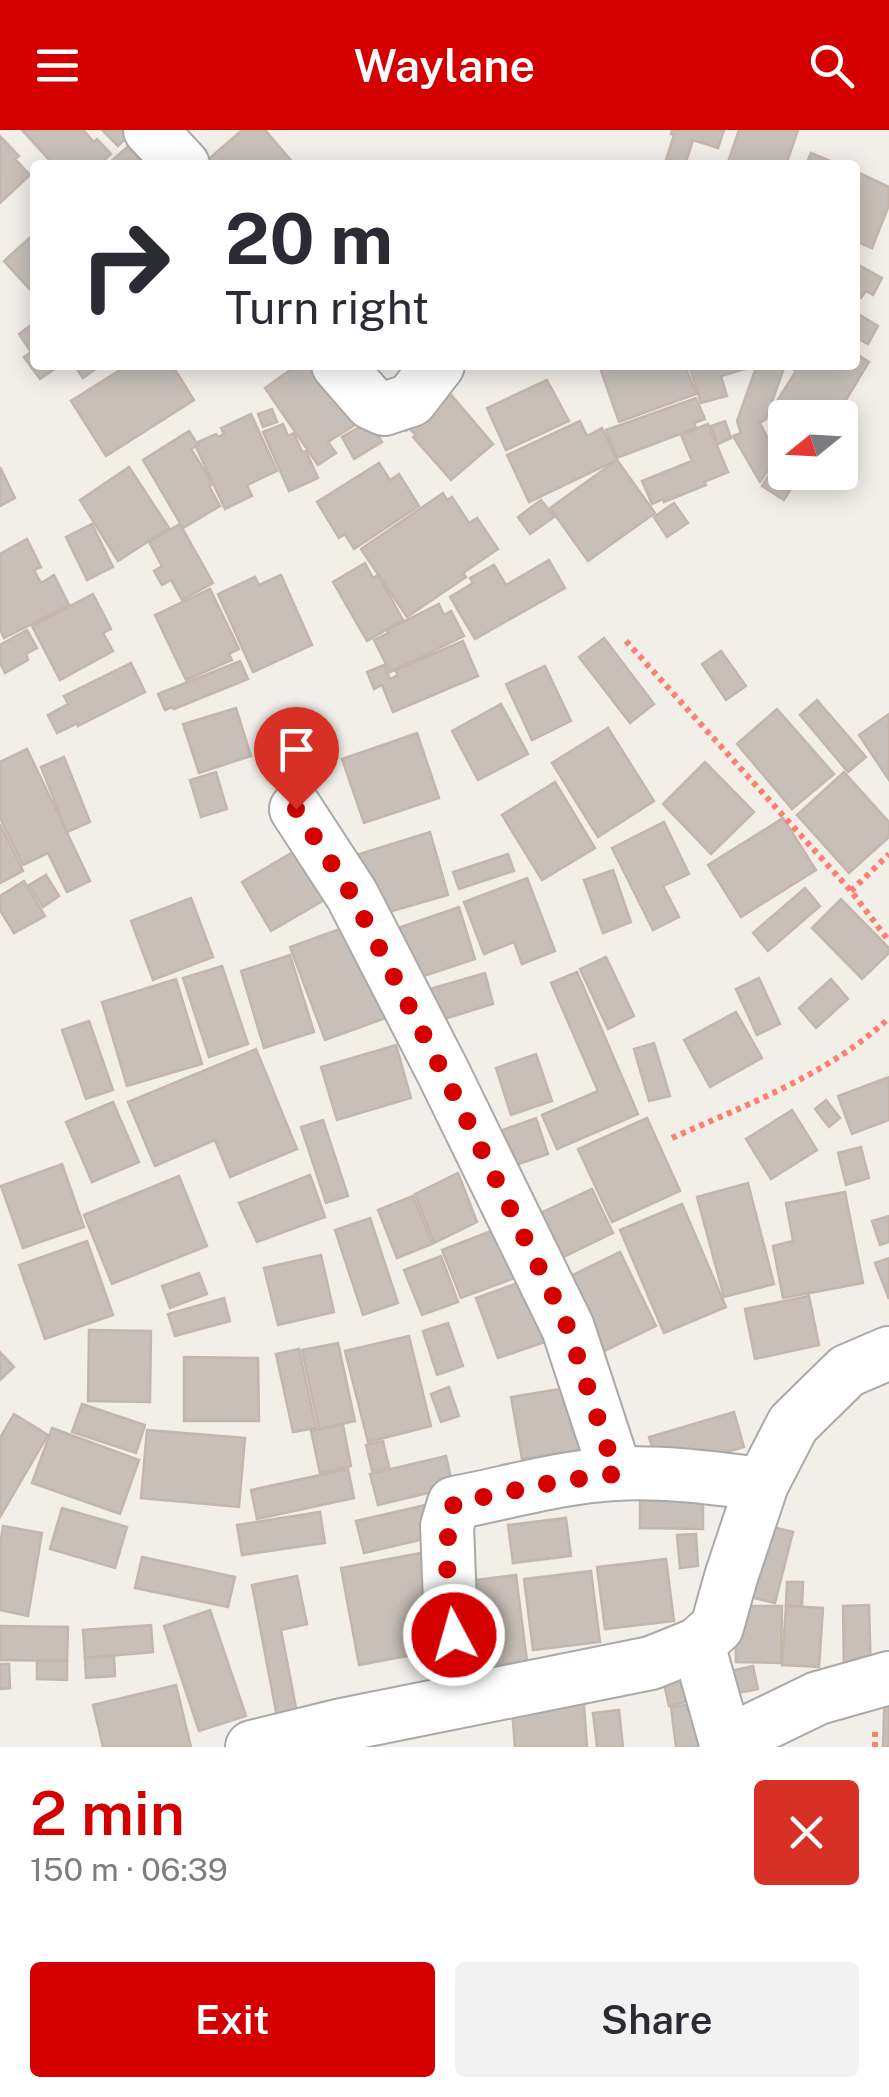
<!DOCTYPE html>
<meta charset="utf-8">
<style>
:root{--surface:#fff;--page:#f2f2f3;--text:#2b2b33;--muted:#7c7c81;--accent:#d40000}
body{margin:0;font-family:"Public Sans",sans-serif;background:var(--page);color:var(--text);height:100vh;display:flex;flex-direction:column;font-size:38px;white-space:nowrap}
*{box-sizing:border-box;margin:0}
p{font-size:32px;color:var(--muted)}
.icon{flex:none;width:55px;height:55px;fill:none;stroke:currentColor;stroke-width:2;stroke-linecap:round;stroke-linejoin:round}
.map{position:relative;height:1617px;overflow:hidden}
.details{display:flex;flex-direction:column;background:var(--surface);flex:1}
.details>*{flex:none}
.banner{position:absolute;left:30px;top:30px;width:830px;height:210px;border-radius:10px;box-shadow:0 5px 25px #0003;background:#fff;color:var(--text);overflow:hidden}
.needle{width:65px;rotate:252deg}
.buttons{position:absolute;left:768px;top:270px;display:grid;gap:20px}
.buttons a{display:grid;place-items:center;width:90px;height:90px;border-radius:10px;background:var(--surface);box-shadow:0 5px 25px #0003;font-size:50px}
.pin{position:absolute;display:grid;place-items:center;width:85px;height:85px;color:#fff;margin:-102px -42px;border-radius:50% 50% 50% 0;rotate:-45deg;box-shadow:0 0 10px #0007}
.pin .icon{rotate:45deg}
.me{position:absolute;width:110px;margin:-55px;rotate:354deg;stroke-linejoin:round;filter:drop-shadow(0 0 8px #0008)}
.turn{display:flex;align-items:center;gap:35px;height:210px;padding:0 30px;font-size:45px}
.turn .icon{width:130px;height:130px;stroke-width:2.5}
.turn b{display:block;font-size:70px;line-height:85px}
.round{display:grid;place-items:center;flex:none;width:105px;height:105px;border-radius:10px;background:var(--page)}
.summary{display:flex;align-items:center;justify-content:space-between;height:170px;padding:0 30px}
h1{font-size:60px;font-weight:600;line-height:75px;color:var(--accent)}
.button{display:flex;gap:20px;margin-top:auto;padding:20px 30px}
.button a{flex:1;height:115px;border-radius:10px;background:var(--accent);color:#fff;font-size:40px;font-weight:600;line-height:115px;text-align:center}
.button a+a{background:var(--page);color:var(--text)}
header{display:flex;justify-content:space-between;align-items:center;height:130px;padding:0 30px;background:var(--accent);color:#fff;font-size:45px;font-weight:600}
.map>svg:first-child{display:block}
.building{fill:#c7bfb8;stroke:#c4b6ab;stroke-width:2.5}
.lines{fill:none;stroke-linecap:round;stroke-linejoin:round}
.street-casing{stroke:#a9a9a9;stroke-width:56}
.path{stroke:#fa8072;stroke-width:6;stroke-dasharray:5 5;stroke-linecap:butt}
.street{stroke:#fff;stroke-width:52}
.route{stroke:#d40000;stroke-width:18;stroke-dasharray:0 32.4}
</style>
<header><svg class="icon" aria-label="menu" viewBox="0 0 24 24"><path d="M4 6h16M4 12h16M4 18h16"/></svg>Waylane<svg class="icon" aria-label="search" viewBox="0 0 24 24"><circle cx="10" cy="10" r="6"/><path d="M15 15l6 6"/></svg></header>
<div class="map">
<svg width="889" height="1617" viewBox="0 0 889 1617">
<rect width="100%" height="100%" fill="#f2efe9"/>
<g class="building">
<polygon points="22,0 83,0 94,12 97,9 111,24 99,35 54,35"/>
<polygon points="102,0 128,0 131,3 118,16"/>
<polygon points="242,0 265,0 295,35 202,35"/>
<polygon points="672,0 724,0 718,18 693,10 685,35 666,30 674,5 671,4"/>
<polygon points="739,0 798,0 786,35 727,35"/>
<polygon points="143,3 164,35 107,35"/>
<polygon points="0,6 19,26 15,29 30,45 0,73"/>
<polygon points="811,23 840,35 806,35"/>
<polygon points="855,41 889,57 889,75 872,118 855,111"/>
<polygon points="35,103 35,165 4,131"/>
<polygon points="855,133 882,148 873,165 866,161 861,168 855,165"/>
<polygon points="855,182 878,196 868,214 855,207"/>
<polygon points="35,192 35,235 60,235 40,249 24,227 31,222 19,204"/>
<polygon points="855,223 869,232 835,288 785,288 785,292 770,282 796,241 788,235 855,235"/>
<polygon points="74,235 101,235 83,248"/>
<polygon points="128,235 172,235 194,270 106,326 71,271"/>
<polygon points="297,235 319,235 366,288 328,312 336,323 318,335 265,258"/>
<polygon points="599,235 685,235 696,264 619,292"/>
<polygon points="689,235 751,235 752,237 721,246 727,266 701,273"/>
<polygon points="757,235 785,235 766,289 760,293 777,328 760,352 733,306 741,303 737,291"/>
<polygon points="547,250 569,291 506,320 487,278"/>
<polygon points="442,254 493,314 451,350 413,307 416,305 409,298 406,301 398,293"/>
<polygon points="696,268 705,289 694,293 696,298 617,328 606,300"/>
<polygon points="272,279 277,292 263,297 258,284"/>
<polygon points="251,284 277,341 247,355 252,366 225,379 196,317 199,315 198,312 216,304 218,307 224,304 221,298"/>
<polygon points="370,291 382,312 354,329 342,307"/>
<polygon points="580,291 587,306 602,298 617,330 529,372 507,325"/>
<polygon points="725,291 731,308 718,314 711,296"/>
<polygon points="283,294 288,306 294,303 302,322 306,321 318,348 289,361 263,302"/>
<polygon points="708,294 728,342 704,352 706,355 664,372 663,369 652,374 642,351 692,331 681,305"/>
<polygon points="189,301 198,315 191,319 213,354 209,356 220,376 183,398 143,330"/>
<polygon points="785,319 785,342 801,342 784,370 762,356"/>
<polygon points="617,330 655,383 588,431 550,378"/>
<polygon points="379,333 390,350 399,344 419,376 354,419 345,404 339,408 317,372"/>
<polygon points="0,337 15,368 0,376"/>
<polygon points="129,337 169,398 118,431 80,370"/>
<polygon points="443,363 447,370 452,367 469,393 477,388 498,419 463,443 466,447 407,487 361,419"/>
<polygon points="541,370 554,387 530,404 518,387"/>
<polygon points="674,373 688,393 667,407 654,387"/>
<polygon points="92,394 113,437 87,450 66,407"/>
<polygon points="180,394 213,453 182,470 171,450 162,455 154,441 162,436 149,412"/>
<polygon points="27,409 41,437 34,440 41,453 54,445 69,475 4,508 0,499 0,424"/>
<polygon points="549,430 565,458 475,509 450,467 473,453 470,448 494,435 506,455"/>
<polygon points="365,433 373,448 378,445 403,490 367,511 333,452"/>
<polygon points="281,445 312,515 253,542 218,464 255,447 259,455"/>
<polygon points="210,459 239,519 229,524 232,530 186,550 155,485"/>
<polygon points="93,464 111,499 103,503 113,521 60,550 32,496"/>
<polygon points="439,474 444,485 451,481 464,506 390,542 374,510 388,503 387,500"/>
<polygon points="27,500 37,518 26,524 28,530 5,543 0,533 0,515"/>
<polygon points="604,508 654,574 630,593 579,527"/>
<polygon points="463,511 478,546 393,582 382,555 374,559 367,542 384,535 390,549 398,545 395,540"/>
<polygon points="721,521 746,556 726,570 702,534"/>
<polygon points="240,531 248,549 174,579 172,577 165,580 158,564"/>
<polygon points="131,533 145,562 78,596 78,593 57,603 48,585 68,574 64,566"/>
<polygon points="545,536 571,591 532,610 506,554"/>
<polygon points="817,570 866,627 848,642 800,585"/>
<polygon points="501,574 528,624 478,650 452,601"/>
<polygon points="236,578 251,626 199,643 183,594"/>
<polygon points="777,579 834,644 792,679 737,614"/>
<polygon points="889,584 889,650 859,605"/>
<polygon points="608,598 654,671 598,707 552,633"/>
<polygon points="417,603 439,668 364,693 342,629"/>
<polygon points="27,619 90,751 67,762 48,723 23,735 0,688 0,632"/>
<polygon points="64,627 90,692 67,702 41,637"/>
<polygon points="705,632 754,682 711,724 663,674"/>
<polygon points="216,642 227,679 201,687 190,650"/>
<polygon points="844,642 889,692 889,707 849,743 797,685"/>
<polygon points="555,652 595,718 542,750 502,685"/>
<polygon points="783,688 816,740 741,787 708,735"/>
<polygon points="664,692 689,744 663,756 679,787 653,800 612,718"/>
<polygon points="0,694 23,741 0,753"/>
<polygon points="430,702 448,765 375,786 356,725"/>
<polygon points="298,719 326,769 271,801 242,752"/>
<polygon points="508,724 514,741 459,759 453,742"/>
<polygon points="613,740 631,792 603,803 584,750"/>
<polygon points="46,745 59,766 43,777 29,755"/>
<polygon points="527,748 555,821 522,834 514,812 484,824 464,772"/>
<polygon points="24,751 45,786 14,803 0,780 0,766"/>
<polygon points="805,758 820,776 768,821 753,803"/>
<polygon points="191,768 213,827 153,850 131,791"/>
<polygon points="841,769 889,818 889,823 862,849 812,798"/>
<polygon points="459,777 475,829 406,852 389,801"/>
<polygon points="359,792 394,885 325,910 290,817"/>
<polygon points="290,825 314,902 264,918 241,841"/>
<polygon points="606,827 634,886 608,899 580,839"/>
<polygon points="222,836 248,914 209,927 183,848"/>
<polygon points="577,842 638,984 557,1019 542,985 598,961 551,853"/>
<polygon points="485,843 493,874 428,894 419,862"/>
<polygon points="759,848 780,894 757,905 736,859"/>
<polygon points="176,849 202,934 127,956 102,872"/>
<polygon points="831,849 848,869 816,898 799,878"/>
<polygon points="736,882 762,928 710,957 684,910"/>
<polygon points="89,891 113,960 86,969 62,900"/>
<polygon points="654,913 670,966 649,971 634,919"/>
<polygon points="396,915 411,968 337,990 321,937"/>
<polygon points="256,919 297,1019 230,1047 215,1010 155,1036 128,972"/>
<polygon points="536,924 552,971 511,985 496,938"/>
<polygon points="889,947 889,990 852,1004 838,966"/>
<polygon points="826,970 840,988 829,997 815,979"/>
<polygon points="113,972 139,1032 92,1052 66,992"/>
<polygon points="792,980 817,1020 771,1049 746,1009"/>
<polygon points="536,988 548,1024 513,1036 500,1001"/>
<polygon points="647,988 680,1061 612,1092 578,1019"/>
<polygon points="323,990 348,1066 326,1073 301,997"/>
<polygon points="861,1017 869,1048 846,1055 838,1023"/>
<polygon points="62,1034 84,1097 23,1118 1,1056"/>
<polygon points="458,1043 477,1092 434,1113 415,1064"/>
<polygon points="310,1045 325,1087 257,1112 239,1073"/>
<polygon points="179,1046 207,1116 112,1154 84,1085"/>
<polygon points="748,1053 774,1154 724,1167 697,1067"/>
<polygon points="592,1059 613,1103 555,1131 534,1086"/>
<polygon points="845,1062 863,1153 783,1168 773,1116 793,1111 786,1073"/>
<polygon points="413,1066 432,1114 397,1128 378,1080"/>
<polygon points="682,1074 726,1177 664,1203 620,1100"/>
<polygon points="889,1086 889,1112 880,1115 872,1091"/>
<polygon points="370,1088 398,1173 363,1185 335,1100"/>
<polygon points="501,1097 520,1146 461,1168 442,1120"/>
<polygon points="87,1111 113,1185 45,1209 19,1135"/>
<polygon points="620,1122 656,1196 594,1226 558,1152"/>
<polygon points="321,1125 334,1182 278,1195 264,1138"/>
<polygon points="441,1126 458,1172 422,1185 404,1140"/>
<polygon points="889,1128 889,1169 875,1133"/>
<polygon points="199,1143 207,1164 170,1178 162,1156"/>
<polygon points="526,1150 548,1211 498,1228 476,1168"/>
<polygon points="809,1166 819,1215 755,1229 745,1179"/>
<polygon points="224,1168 230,1191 175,1206 168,1184"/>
<polygon points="448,1193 463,1236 437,1245 423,1201"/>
<polygon points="89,1200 151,1201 150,1272 88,1271"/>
<polygon points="409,1206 431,1296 368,1312 345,1221"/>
<polygon points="338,1213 355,1291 319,1299 302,1220"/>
<polygon points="299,1219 316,1298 293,1302 276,1224"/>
<polygon points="0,1222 14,1237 0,1250"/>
<polygon points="184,1227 258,1228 259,1291 184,1291"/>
<polygon points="578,1256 588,1318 522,1329 511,1267"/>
<polygon points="449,1257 459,1286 441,1292 431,1264"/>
<polygon points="82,1274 145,1295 136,1323 72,1302"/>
<polygon points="734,1282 744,1317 660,1342 649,1307"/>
<polygon points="14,1284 48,1305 0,1387 0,1308"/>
<polygon points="343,1295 351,1336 320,1343 311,1301"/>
<polygon points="52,1298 139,1330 120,1384 32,1353"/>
<polygon points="147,1300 245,1308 239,1377 141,1368"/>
<polygon points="383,1311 389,1337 372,1341 366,1315"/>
<polygon points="446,1326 453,1357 378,1375 370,1344"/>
<polygon points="348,1339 354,1368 257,1389 251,1360"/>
<polygon points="640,1364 703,1365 703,1399 640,1398"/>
<polygon points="434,1373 441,1405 364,1423 356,1391"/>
<polygon points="62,1378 127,1397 115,1438 50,1419"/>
<polygon points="320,1382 325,1413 242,1425 237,1395"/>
<polygon points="566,1388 571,1426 513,1433 508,1395"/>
<polygon points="764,1395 793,1402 775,1473 746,1466"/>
<polygon points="3,1396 42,1403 28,1486 0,1480 0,1416"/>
<polygon points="696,1404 698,1436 680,1438 677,1405"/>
<polygon points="426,1422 445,1519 359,1535 341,1438"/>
<polygon points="142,1427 235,1447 228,1477 135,1458"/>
<polygon points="666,1429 674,1491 605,1499 597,1437"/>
<polygon points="591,1441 600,1512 533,1520 524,1449"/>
<polygon points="516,1445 527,1531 460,1539 450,1453"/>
<polygon points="297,1446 307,1494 281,1500 297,1583 277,1587 252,1455"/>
<polygon points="787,1452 803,1452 802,1476 786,1476"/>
<polygon points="869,1475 871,1546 844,1546 843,1476"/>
<polygon points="735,1476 782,1476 781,1533 736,1532"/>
<polygon points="786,1476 823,1478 819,1537 782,1535"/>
<polygon points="210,1480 246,1586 199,1601 164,1496"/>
<polygon points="151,1495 153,1522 85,1528 83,1500"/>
<polygon points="0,1496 68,1497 67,1531 0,1530"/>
<polygon points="114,1526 115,1546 86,1548 85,1528"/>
<polygon points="685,1530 693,1570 669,1576 660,1536"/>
<polygon points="37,1531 67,1531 67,1550 37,1549"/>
<polygon points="0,1534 9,1534 10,1558 0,1559"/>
<polygon points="753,1536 758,1559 727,1565 722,1543"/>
<polygon points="885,1553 889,1553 889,1617 883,1617"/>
<polygon points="176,1555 191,1617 103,1617 93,1575"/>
<polygon points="583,1562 587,1617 515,1617 511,1567"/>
<polygon points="700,1573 706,1617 676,1617 671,1577"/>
<polygon points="619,1580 623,1617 597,1617 593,1583"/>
</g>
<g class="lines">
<g class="street-casing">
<g id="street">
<polyline points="150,0 183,35"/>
<polyline points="338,235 371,273 384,279 411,270 438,235"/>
<polyline points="296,679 352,765 442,940 568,1198 616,1344"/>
<polyline points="698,1514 727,1617"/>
<path d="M462 1569 450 1473 447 1396 454 1373C507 1363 560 1347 614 1344 663 1341 713 1348 762 1354"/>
<polyline points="727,1612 818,1568 889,1548"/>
<polyline points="252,1617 342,1595 651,1533 698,1514 717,1497 731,1447 762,1354 793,1294 847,1241 889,1223"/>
</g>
</g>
<g class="path">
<polyline points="626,511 851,761 889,811"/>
<polyline points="851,761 889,724"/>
<path d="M672 1008C748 974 828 945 889 888"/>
<polyline points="875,1617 875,1601"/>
</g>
<use href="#street" class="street"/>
</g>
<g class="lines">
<path class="route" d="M296 679 352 765 457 970 552 1164 568 1198 616 1344 560 1351 454 1373C442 1415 448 1462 454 1505"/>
</g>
</svg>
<div class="buttons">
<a><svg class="needle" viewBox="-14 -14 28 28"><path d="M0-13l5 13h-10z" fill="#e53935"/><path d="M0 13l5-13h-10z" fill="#7c7c81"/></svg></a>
</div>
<div class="pin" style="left:296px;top:679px;background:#d93025"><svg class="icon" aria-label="arrive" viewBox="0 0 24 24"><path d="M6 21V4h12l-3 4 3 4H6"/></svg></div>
<svg class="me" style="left:454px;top:1505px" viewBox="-20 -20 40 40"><circle r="17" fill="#d40000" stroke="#fff" stroke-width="3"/><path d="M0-11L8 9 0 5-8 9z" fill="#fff"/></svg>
<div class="banner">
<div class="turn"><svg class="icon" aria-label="right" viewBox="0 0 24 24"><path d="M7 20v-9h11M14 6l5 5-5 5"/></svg><div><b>20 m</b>Turn right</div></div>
</div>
</div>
<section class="details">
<div class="summary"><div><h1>2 min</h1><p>150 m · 06:39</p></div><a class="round" style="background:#d93025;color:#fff"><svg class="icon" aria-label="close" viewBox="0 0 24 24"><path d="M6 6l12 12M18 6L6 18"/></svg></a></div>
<div class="button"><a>Exit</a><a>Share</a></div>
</section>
